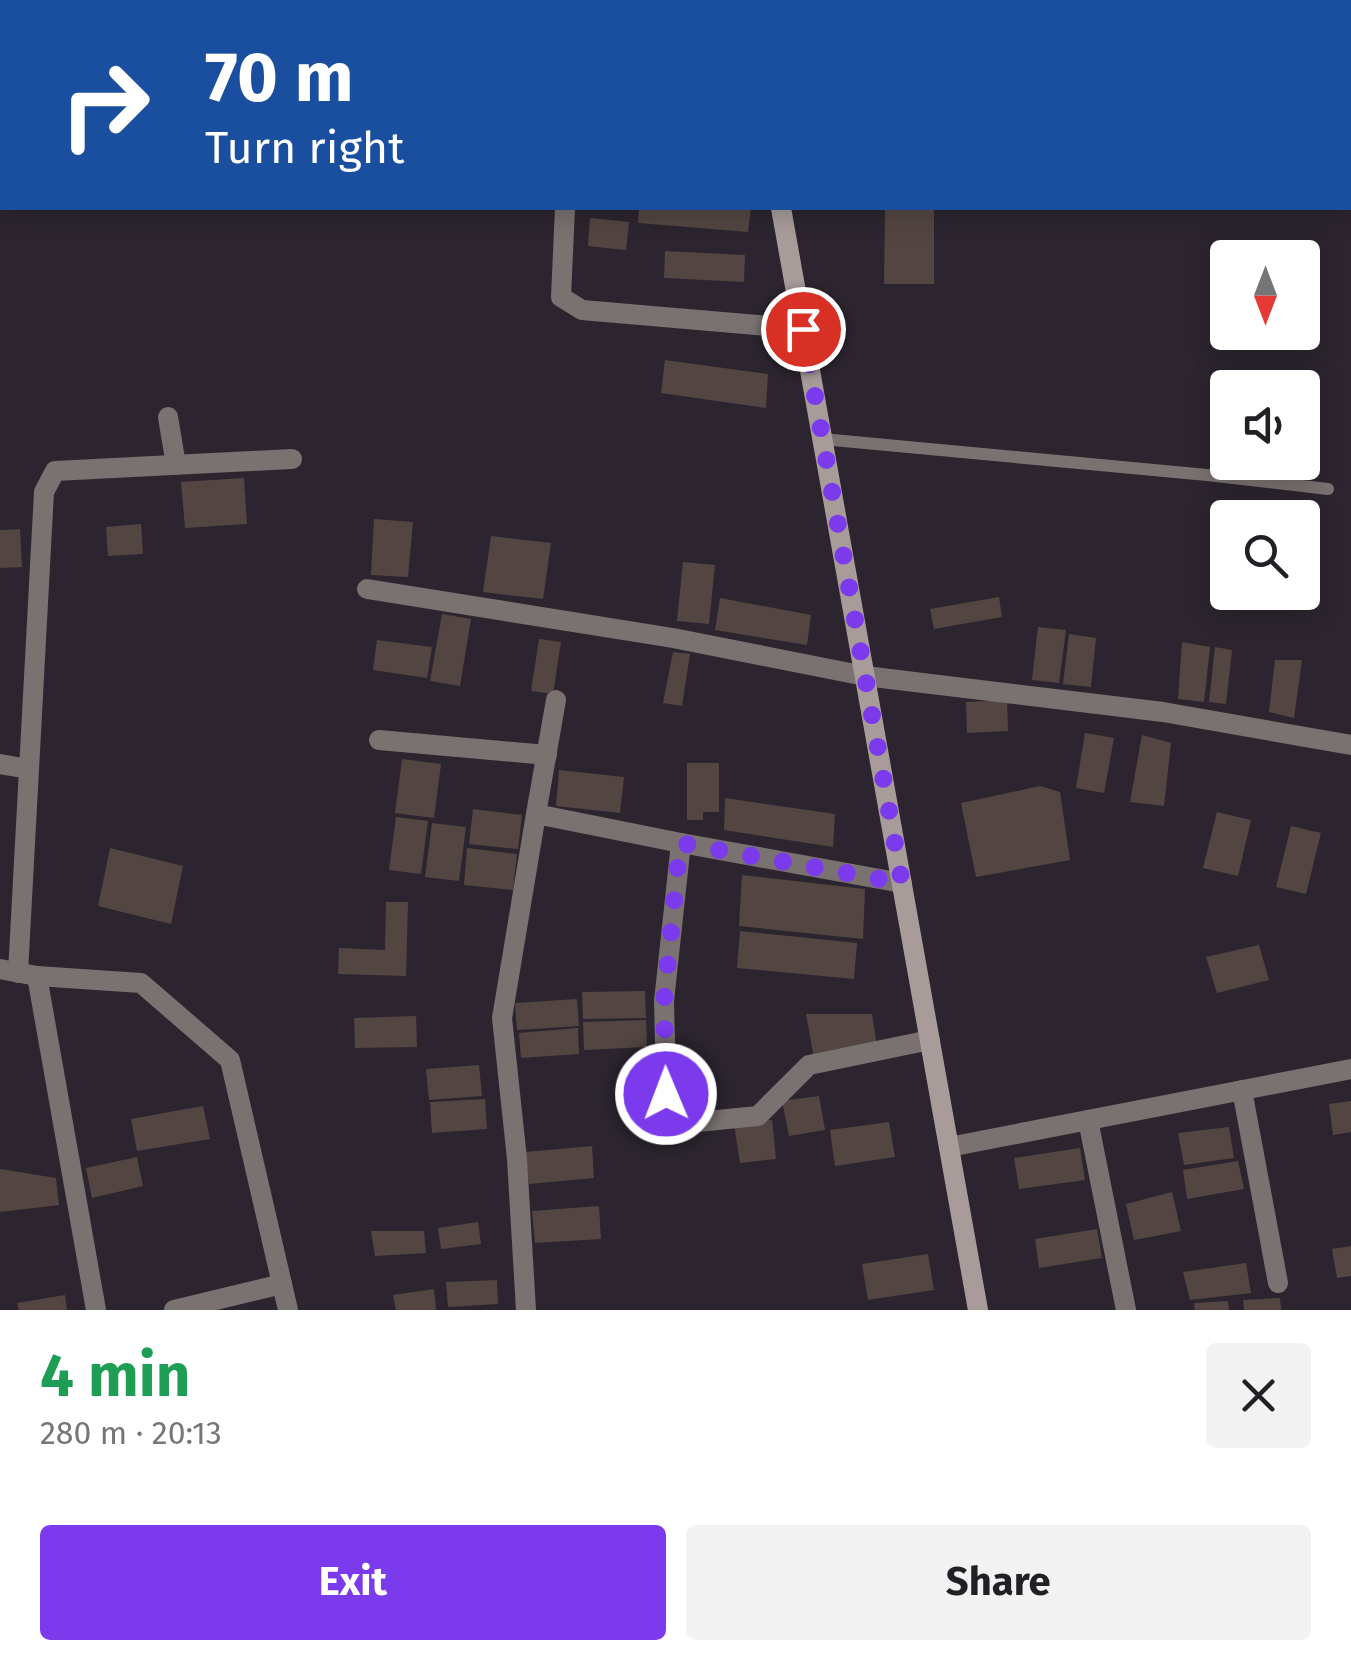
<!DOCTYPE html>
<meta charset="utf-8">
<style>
:root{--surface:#fff;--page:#f2f2f2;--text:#202124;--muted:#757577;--accent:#7c3aed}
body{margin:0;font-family:"Fira Sans",sans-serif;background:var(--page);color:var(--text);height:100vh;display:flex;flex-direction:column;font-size:38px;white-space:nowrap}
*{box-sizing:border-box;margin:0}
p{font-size:32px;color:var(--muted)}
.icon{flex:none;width:55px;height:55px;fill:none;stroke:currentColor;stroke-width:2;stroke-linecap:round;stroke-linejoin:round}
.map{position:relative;height:1310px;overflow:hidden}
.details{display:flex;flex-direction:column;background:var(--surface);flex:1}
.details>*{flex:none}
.guide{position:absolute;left:0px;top:0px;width:1352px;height:210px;box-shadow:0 5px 25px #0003;background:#1a4fa0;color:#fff;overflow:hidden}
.needle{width:65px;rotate:180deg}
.fabs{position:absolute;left:1210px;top:240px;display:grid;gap:20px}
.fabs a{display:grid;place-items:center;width:110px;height:110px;border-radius:10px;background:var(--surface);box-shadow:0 5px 25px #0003;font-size:50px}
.pin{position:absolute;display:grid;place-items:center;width:85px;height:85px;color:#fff;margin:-42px;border:5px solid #fff;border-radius:50%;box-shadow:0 2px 10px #0007}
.me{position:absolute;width:110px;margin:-55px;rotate:359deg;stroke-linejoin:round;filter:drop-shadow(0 0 8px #0008)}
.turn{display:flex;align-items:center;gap:35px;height:210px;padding:0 40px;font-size:45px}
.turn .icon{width:130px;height:130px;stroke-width:2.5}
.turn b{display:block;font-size:70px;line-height:85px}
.round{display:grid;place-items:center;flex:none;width:105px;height:105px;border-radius:10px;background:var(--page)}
.head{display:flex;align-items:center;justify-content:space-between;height:170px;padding:0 40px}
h1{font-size:60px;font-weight:700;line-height:75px;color:#1e9e55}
.button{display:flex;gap:20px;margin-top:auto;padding:20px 40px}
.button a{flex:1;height:115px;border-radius:10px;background:var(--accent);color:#fff;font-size:40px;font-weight:700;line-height:115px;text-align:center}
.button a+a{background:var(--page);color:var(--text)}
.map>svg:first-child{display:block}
.building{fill:#534642}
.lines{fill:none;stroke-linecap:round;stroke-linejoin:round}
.service{stroke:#797271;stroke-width:12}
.minor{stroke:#797271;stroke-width:20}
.secondary{stroke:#a79c9a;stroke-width:20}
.route{stroke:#7c3aed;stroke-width:18;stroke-dasharray:0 32.4}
</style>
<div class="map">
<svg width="1351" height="1310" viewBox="0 0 1351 1310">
<rect width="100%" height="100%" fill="#2c252f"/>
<g class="building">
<polygon points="639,208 751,208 748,232 638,223"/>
<polygon points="885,208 934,208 934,284 884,284"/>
<polygon points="590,218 629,222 626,250 588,246"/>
<polygon points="665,251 745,255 744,282 664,278"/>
<polygon points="665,360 768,374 766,408 661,393"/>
<polygon points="244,478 247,524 185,528 181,482"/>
<polygon points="374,519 413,522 408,577 371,575"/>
<polygon points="141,524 143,554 108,556 106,527"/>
<polygon points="20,529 22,567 0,568 0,530"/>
<polygon points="491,536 551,543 543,599 483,592"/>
<polygon points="683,562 715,565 709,624 677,621"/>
<polygon points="999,597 1002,617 934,629 930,609"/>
<polygon points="720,598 811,615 807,645 715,630"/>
<polygon points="442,614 471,619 460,686 430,681"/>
<polygon points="1038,627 1066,630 1059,683 1032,680"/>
<polygon points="1069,634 1096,638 1091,687 1063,684"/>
<polygon points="539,639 561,642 553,694 531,691"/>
<polygon points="377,640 432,647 427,678 373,670"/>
<polygon points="1182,642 1210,647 1204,702 1178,699"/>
<polygon points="1215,647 1232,650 1226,704 1209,702"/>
<polygon points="673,652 690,654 682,706 663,703"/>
<polygon points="1275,660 1302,660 1294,718 1269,712"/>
<polygon points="1007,700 1008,731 967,733 966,702"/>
<polygon points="1085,733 1114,738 1104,793 1076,788"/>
<polygon points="1142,735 1171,743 1164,806 1130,802"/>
<polygon points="402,759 441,764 434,818 395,813"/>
<polygon points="687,763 719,763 719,812 703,812 703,820 687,820"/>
<polygon points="559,770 624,777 620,813 556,806"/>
<polygon points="1040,786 1060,792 1070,860 976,877 961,803"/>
<polygon points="725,798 835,814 833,847 724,830"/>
<polygon points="473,809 522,815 518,849 469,844"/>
<polygon points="1217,812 1251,820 1238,876 1203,868"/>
<polygon points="396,817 428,821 421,874 389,870"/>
<polygon points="432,823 466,827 459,881 425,877"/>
<polygon points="1291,826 1321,833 1306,894 1276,887"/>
<polygon points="110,848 183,866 171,924 98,906"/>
<polygon points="467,848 517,854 513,890 464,885"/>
<polygon points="742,875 865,889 863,939 739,926"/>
<polygon points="386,902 408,902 406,976 338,974 339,948 385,950"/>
<polygon points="740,931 857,943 854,979 737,968"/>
<polygon points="1259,945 1269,980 1217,993 1206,957"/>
<polygon points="645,991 646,1018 583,1019 582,992"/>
<polygon points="577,999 579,1026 517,1030 515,1003"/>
<polygon points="806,1014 872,1014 877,1046 814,1058"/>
<polygon points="416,1016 417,1047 355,1048 354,1018"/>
<polygon points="646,1020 647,1047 584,1050 583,1022"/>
<polygon points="578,1028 579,1054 521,1058 519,1033"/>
<polygon points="479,1065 482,1096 429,1100 426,1069"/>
<polygon points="819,1096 825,1130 789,1136 782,1101"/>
<polygon points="485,1099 487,1129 432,1133 430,1102"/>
<polygon points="1351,1101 1351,1132 1333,1135 1329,1104"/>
<polygon points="203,1106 210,1139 137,1151 131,1119"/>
<polygon points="772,1120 776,1159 740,1163 734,1124"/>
<polygon points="889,1122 895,1157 835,1166 830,1130"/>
<polygon points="1229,1127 1234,1158 1184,1165 1178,1133"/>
<polygon points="592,1146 594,1178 529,1184 525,1152"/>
<polygon points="1080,1148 1085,1180 1019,1189 1014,1158"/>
<polygon points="137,1157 143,1186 92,1198 86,1168"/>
<polygon points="1238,1161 1244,1189 1187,1199 1183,1170"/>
<polygon points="0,1169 56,1178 59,1205 0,1212"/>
<polygon points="1172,1192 1181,1231 1134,1240 1126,1204"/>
<polygon points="599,1206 601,1239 535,1243 532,1211"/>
<polygon points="478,1222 481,1244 441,1249 438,1228"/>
<polygon points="1097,1229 1102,1258 1039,1268 1035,1239"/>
<polygon points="371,1231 424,1231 426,1253 375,1256"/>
<polygon points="1351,1246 1351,1276 1337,1278 1332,1249"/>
<polygon points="928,1254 934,1290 868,1300 862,1264"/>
<polygon points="1246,1263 1251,1293 1190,1300 1183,1272"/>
<polygon points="497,1280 498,1304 448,1307 446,1282"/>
<polygon points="434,1289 436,1310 396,1310 393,1295"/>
<polygon points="65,1295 67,1310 19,1310 17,1303"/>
<polygon points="1280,1298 1281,1310 1244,1310 1243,1300"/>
<polygon points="1228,1301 1229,1310 1195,1310 1194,1303"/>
</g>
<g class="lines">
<polyline class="service" points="822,439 1207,475 1328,489"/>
<g class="minor">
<polyline points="565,208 561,297 582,310 803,329"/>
<polyline points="168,417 176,465"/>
<polyline points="367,589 673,638 865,676 1163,712 1351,745"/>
<polyline points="379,740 547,755"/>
<polyline points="0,764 29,769"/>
<polyline points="536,814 556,700"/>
<polyline points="681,843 902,883"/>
<polyline points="0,969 37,976 141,983 230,1060 288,1310"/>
<polyline points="18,973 44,492 55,471 292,459"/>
<polyline points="37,976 96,1310"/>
<polyline points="1242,1090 1278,1283"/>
<polyline points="1088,1120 1126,1310"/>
<polyline points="949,1147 1351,1069"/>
<polyline points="174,1310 282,1284"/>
<polyline points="526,1310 517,1159 502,1018 536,814 681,843 664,1001 667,1125 758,1116 809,1065 930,1040"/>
</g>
<g class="secondary">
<polyline points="744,0 745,2"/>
<polyline points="781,208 978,1310"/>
</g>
</g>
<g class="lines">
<polyline class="route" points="666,1094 664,1001 680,843 902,883 803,329"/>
</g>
</svg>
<div class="fabs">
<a><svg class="needle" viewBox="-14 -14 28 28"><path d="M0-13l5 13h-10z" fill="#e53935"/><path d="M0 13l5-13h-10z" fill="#757577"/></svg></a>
<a><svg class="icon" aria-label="sound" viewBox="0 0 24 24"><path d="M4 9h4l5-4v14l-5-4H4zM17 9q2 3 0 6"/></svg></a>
<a><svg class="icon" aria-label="search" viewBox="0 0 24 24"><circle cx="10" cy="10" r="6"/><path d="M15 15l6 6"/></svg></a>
</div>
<div class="pin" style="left:803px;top:329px;background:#d93025"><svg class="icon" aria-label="arrive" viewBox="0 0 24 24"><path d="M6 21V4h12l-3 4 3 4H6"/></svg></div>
<svg class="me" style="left:666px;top:1094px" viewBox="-20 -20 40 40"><circle r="17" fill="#7c3aed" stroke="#fff" stroke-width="3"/><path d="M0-11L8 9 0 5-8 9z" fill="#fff"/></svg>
<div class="guide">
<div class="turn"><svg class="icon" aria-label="right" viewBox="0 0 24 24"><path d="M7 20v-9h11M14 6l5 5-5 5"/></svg><div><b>70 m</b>Turn right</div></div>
</div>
</div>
<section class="details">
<div class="head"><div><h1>4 min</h1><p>280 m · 20:13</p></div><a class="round"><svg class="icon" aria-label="close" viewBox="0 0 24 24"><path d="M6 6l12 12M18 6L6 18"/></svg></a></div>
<div class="button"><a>Exit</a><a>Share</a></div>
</section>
